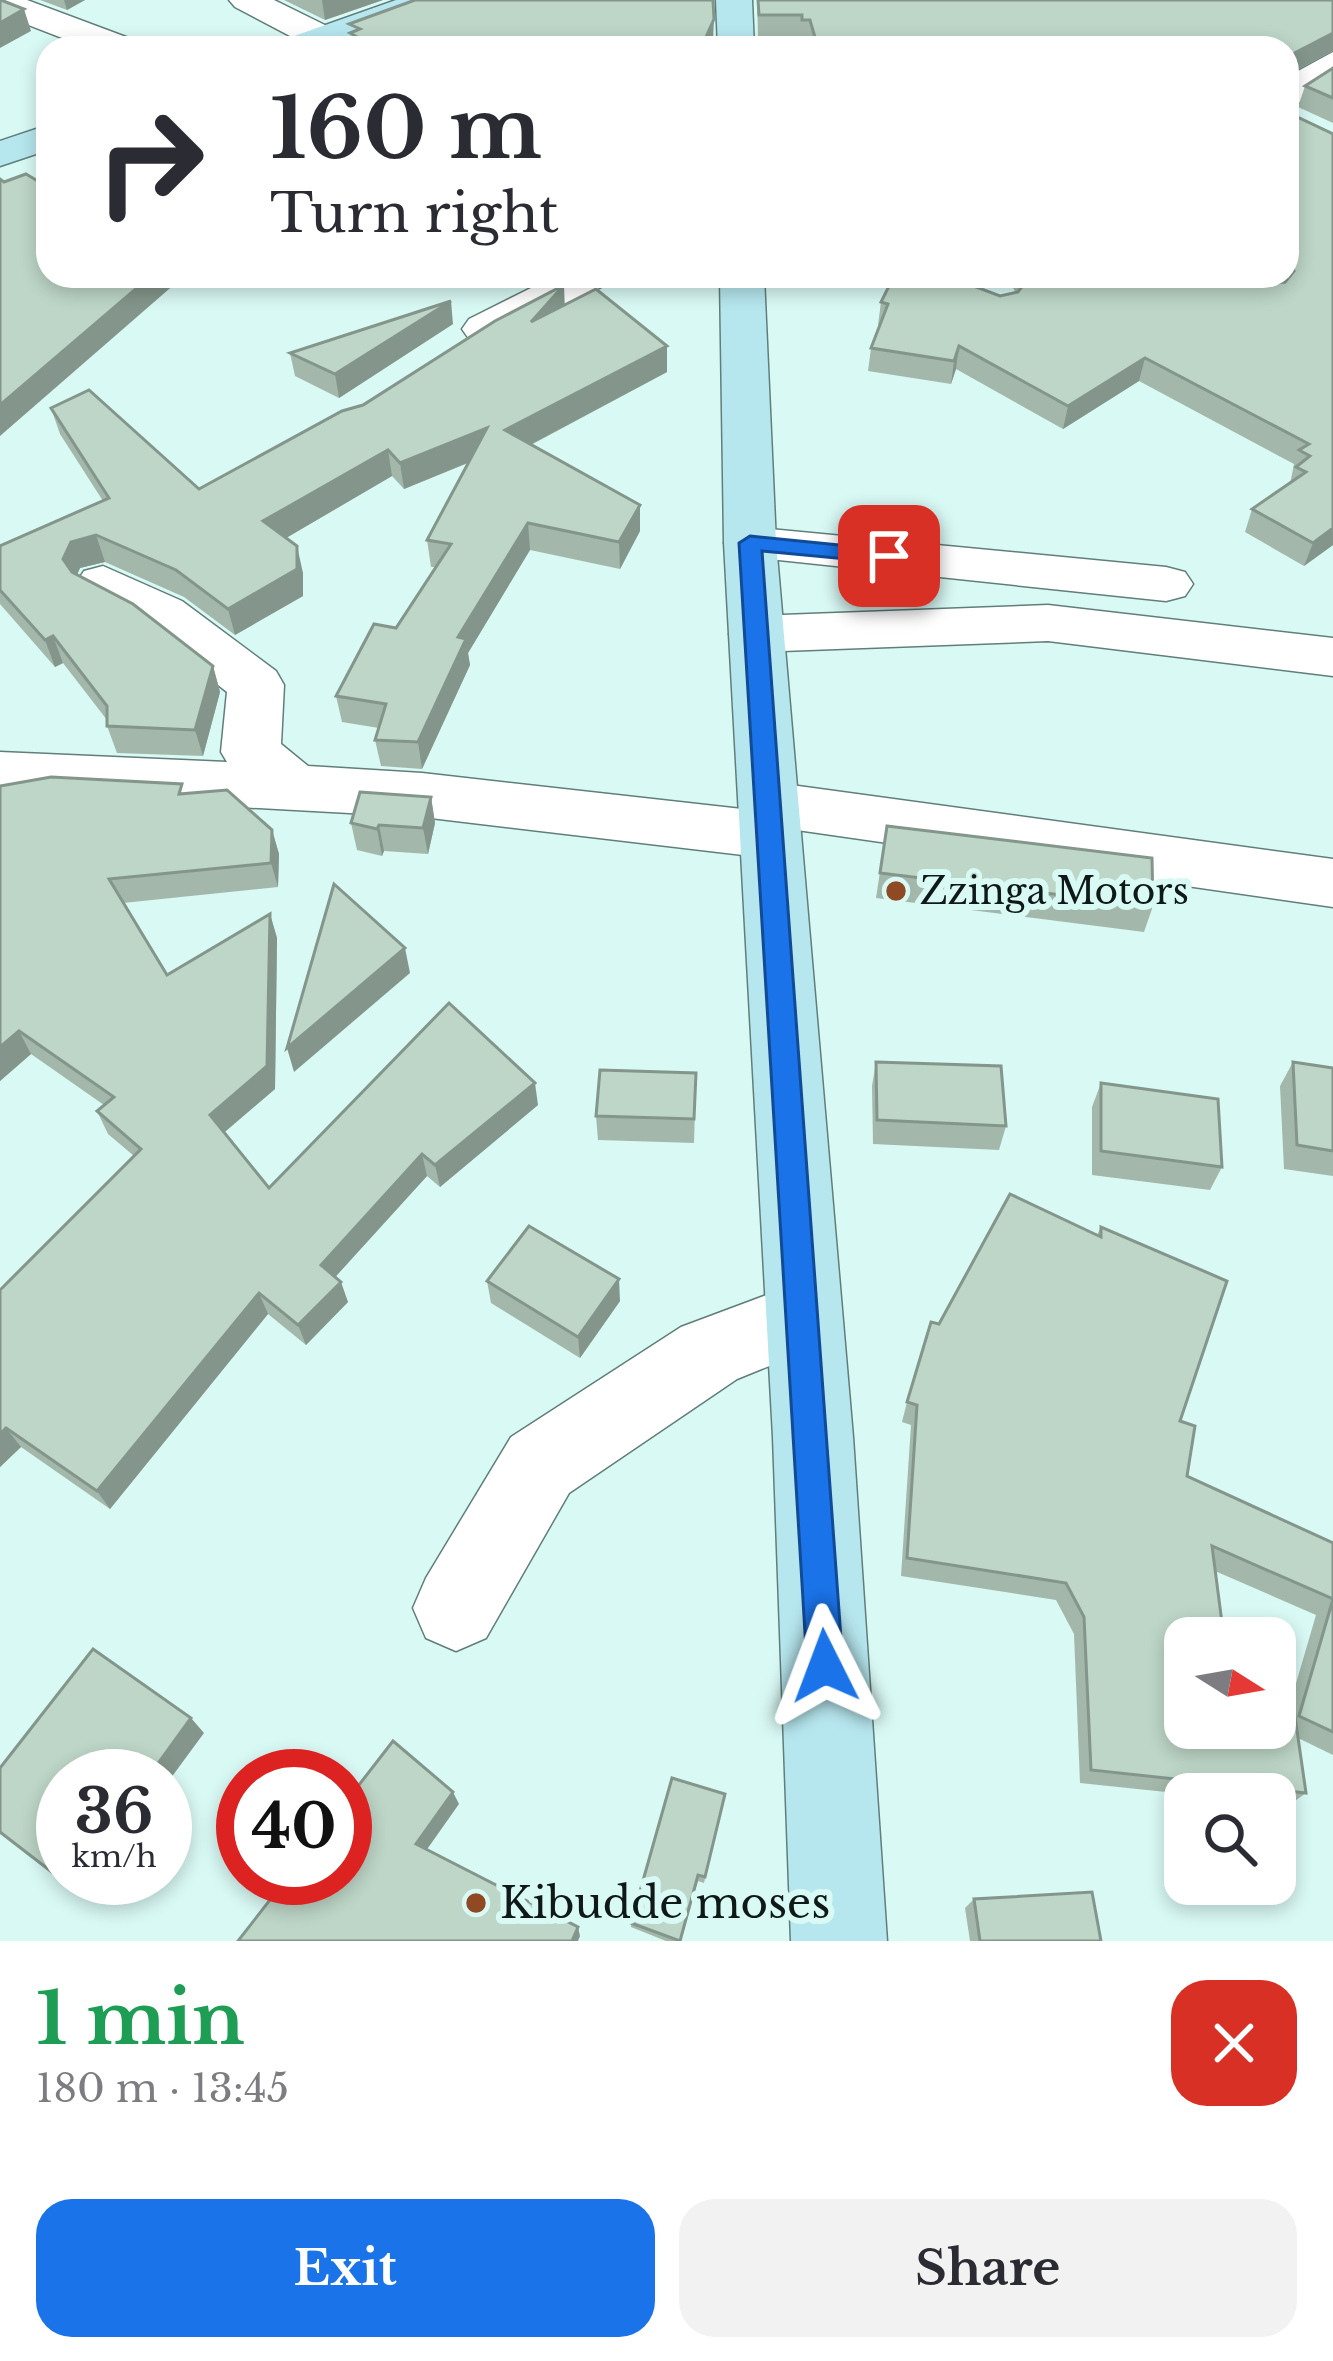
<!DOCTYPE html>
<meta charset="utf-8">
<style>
:root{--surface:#fff;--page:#f2f2f3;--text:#2b2b33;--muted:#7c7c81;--accent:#1a73e8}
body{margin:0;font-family:"Libre Baskerville",serif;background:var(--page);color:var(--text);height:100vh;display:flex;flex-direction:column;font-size:45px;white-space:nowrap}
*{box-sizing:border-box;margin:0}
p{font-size:39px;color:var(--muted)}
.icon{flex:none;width:66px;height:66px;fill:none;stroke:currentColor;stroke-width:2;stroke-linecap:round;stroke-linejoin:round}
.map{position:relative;height:1941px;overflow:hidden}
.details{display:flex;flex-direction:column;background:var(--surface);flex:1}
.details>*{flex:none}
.banner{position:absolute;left:36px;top:36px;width:1263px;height:252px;border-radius:36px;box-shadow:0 6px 18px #0003;background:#fff;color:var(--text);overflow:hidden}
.needle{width:78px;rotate:101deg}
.tools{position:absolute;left:1164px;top:1617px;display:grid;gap:24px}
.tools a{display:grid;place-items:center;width:132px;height:132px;border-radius:24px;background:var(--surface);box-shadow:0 6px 18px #0003;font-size:60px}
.speed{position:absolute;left:36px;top:1749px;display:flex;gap:24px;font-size:60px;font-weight:700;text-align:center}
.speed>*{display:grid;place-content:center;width:156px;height:156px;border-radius:50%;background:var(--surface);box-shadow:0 6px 18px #0003;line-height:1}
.speed small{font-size:30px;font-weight:400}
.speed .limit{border:18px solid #d22;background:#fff;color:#111}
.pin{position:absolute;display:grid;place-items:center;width:102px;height:102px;color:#fff;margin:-51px;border-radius:24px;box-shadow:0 6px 18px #0006}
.me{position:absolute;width:132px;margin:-66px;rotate:357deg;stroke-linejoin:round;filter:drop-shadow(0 0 9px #0008)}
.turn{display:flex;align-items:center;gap:42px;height:252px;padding:0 36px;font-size:54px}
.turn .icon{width:156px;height:156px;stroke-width:2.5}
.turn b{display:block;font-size:84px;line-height:102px}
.round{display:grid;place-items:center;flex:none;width:126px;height:126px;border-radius:36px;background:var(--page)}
.summary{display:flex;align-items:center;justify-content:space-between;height:204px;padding:0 36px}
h1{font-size:72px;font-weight:700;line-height:90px;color:#1e9e55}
.button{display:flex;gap:24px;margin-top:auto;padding:24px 36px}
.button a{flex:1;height:138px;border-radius:36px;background:var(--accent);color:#fff;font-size:48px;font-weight:700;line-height:138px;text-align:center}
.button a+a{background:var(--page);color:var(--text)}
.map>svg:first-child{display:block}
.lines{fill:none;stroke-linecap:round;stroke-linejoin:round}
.street-casing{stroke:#617e7a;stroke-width:3}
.secondary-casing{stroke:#617e7a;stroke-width:3}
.street{fill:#fff;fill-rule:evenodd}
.secondary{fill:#b6e6ee;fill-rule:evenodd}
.wall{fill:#a3b8ab;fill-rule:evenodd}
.shaded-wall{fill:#84968b}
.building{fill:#bdd6c7;stroke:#84968b;stroke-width:3}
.route{fill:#1a73e8;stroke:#114b97;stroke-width:3}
.poi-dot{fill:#904a23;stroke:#d9f9f4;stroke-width:4.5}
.labels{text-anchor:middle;stroke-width:12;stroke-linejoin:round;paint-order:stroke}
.poi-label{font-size:36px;fill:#0e1918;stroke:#d9f9f4;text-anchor:start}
.near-poi-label{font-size:42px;fill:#0e1918;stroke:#d9f9f4;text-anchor:start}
</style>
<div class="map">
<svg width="1333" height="1941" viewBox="0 0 1333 1941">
<rect width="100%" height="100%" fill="#d9f9f4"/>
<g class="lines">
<g class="street-casing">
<g id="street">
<polygon points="0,0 27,0 134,40 139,48 88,48 0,14"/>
<polygon points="229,0 274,0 335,30 340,38 335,46 309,46 235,7"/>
<polygon points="1333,52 1333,80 1301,102 1287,105 1287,77"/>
<polygon points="555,276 611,276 605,285 501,339 485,343 469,339 462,329 469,319"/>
<polygon points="750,527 1166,567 1185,572 1193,584 1185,596 1166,601 731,555 724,543 731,531"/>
<polygon points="103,566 182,601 276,671 284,685 281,744 308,766 422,773 742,809 739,804 748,788 769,782 1333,859 1333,907 797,830 800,835 791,851 769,858 422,817 0,794 0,752 227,762 221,752 227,692 144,627 84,595 76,583 84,571"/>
<polygon points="1048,605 1333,638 1333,676 1048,641 757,652 737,647 729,634 737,621 757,616"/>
<polygon points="804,1281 831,1291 842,1316 831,1341 737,1379 569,1493 486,1638 456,1651 426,1638 413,1608 426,1578 511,1437 681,1327"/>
</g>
</g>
<g class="secondary-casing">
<g id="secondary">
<polygon points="396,0 448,0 442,7 331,48 278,48 283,40"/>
<polygon points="716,0 752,0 754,48 718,48"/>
<polygon points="48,125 48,150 0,166 0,141"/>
<polygon points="720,276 764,276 776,543 853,1437 887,1941 791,1941 773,1437 724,543"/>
</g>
</g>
<use href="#street" class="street"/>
<use href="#secondary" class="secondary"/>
</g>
<g class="wall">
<polygon points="40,0 85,0 67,10"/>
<polygon points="284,0 383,0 325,20"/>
<polygon points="757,0 1333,0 1333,51 1289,74 1289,113 1333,545 1304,566 1245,532 1252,509 1290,484 1294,464 1139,381 1063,429 956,369 951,384 868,371 871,348 880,325 878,325 881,302 1000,296 1016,293 1013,288 982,276 1247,276 1266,284 1279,282 1274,276 1287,276 1287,48 810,48 808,41 801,41 801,36 758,36"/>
<polygon points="1333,68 1333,123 1298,107 1305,86"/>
<polygon points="565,305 667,372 531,445 640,505 640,531 620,569 530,550 468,653 470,665 422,769 381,766 375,740 379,728 342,722 336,696 396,628 436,567 431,567 427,540 468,463 404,489 392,476 286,538 303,573 303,596 235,635 184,597 105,562 80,568 77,575 213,666 220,692 203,756 117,753 107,726 107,720 63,663 55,667 0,604 0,546 103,501 60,434 51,408 199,489"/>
<polygon points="453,324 339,398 295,376 290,353"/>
<polygon points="0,786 185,794 272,830 279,854 278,887 123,903 167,975 270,914 277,938 275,1089 224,1132 269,1188 538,1105 440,1187 427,1176 335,1277 348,1302 306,1345 268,1314 110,1509 21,1447 0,1467 0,1290 134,1156 108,1134 97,1111 104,1105 31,1054 0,1081"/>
<polygon points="431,797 435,823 428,854 384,851 382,856 357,850 351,823"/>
<polygon points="887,826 1153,906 1144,932 876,898"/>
<polygon points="876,1062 1006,1126 999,1150 873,1144 872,1086"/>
<polygon points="1293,1062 1333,1068 1333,1176 1284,1169 1280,1086"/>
<polygon points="696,1073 694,1143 598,1140 596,1116"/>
<polygon points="1101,1083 1222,1167 1210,1190 1092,1175 1092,1107"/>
<path d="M1101 1227 1180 1421 1187 1476 1333 1543V1755L1298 1738 1306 1793 1288 1806 1275 1804V1794H1185L1080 1783 1074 1634 1056 1600 901 1576 911 1425 902 1422 907 1402 1097 1235ZM1215 1571 1316 1615 1292 1697 1185 1728Z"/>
<polygon points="487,1281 620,1301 580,1358 491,1303"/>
<polygon points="725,1794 704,1883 698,1881 681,1941 666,1941 631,1927 631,1923"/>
<polygon points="974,1899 1101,1941 970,1941 965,1908"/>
</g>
<g class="shaded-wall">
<polygon points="64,0 85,0 67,10"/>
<polygon points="322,0 383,0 325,20"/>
<polygon points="24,9 31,31 0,48 0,23"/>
<polygon points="714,19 713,40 710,48 701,48"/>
<polygon points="1333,33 1333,51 1287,75 1289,56"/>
<polygon points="151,276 184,276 0,436 0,405"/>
<polygon points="564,285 565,311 531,322"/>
<polygon points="451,301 453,324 339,398 335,374"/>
<polygon points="667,346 667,372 507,457 505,430"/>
<polygon points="959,346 956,369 951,384 954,361"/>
<polygon points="1145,358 1139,381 1063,429 1068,406"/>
<polygon points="487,428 489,454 404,489 400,463"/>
<polygon points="388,450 392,476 269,548 263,521"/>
<polygon points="640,505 640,531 620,569 619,542"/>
<polygon points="528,523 530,550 468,653 470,665 422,769 418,742 458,637"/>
<polygon points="1333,528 1333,545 1304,566 1313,543"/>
<polygon points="96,535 105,562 80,568 72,586 63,559 71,542"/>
<polygon points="297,546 303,573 303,596 235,635 228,609"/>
<polygon points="53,636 63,663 55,667 45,640"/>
<polygon points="213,666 220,692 203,756 195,730"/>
<polygon points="431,797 435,823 428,854 423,828"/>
<polygon points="379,825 384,851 382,856 377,829"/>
<polygon points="272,830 279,854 278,887 271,863"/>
<polygon points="270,914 277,938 275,1089 219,1137 210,1115"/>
<polygon points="405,948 410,973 294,1072 287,1048"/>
<polygon points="19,1031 31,1054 0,1081 0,1047"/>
<polygon points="535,1083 538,1105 440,1187 435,1165"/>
<polygon points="422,1154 427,1176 328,1285 321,1265"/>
<polygon points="619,1279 620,1301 580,1358 578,1337"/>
<polygon points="341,1282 348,1302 306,1345 298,1325"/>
<polygon points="259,1293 268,1314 110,1509 97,1491"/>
<polygon points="6,1428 21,1447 0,1467 0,1434"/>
<polygon points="191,1718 204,1733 165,1786 165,1776 149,1776"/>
<polygon points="453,1792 459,1804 423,1855 416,1844"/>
<polygon points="75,1878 99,1878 87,1896 70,1886"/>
<polygon points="578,1927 580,1936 578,1941 572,1941"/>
</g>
<g class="building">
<polygon points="0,0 1,0 24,9 0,23"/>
<polygon points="415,0 713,0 714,19 701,48 328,48 357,37 350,33 360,29 349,24"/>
<polygon points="758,0 1333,0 1333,33 1289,56 1289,113 1333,134 1333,528 1313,543 1252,509 1306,472 1296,467 1310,456 1299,450 1309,444 1145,358 1068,406 959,346 954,361 871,348 888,304 881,302 894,276 947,276 1000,296 1018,292 1027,280 1024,276 1247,276 1266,284 1285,282 1294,271 1287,261 1287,48 818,48 810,20 802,20 802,15 759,15"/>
<polygon points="1333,68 1333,98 1305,86"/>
<polygon points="26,174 48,187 48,276 151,276 0,405 0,179 4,182"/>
<polygon points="564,285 531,322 596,289 667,346 505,430 640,505 619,542 528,523 458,637 466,639 418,742 375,740 386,704 336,696 374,624 396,628 451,544 427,540 487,428 400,463 388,450 263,521 297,546 297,569 228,609 176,570 96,535 71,542 63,559 72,572 133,604 213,666 195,730 107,726 107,706 53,636 45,640 0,590 0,546 109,498 51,408 89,390 199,489 342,411 363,405 495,321"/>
<polygon points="451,301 335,374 290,353"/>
<polygon points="51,777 182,784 179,794 227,790 272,830 271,863 109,879 167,975 270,914 267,1066 210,1115 269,1188 449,1003 535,1083 435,1165 422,1154 321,1265 341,1282 298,1325 259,1293 97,1491 6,1428 0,1434 0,1290 141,1149 97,1111 114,1097 19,1031 0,1047 0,786"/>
<polygon points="360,792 431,797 423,828 379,825 377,829 351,823"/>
<polygon points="887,826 1152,858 1153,906 880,873"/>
<polygon points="334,884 405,948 287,1048"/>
<polygon points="876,1062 1001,1066 1006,1126 877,1120"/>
<polygon points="1293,1062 1333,1068 1333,1151 1297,1145"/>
<polygon points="600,1070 696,1073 694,1119 596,1116"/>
<polygon points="1101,1083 1218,1099 1222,1167 1101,1151"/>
<polygon points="1010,1194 1101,1237 1101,1227 1227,1281 1180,1421 1195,1426 1187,1476 1333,1543 1333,1732 1299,1716 1333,1599 1212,1546 1224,1638 1185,1638 1185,1728 1275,1728 1275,1681 1290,1682 1306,1793 1091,1770 1084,1617 1066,1583 907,1558 917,1405 907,1402 931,1322 939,1324"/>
<polygon points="529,1226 619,1279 578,1337 487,1281"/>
<polygon points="93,1649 191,1718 149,1776 63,1776 63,1878 75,1878 70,1886 0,1832 0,1768"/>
<polygon points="393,1741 453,1792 416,1844 578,1927 572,1941 238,1941 287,1878 345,1878 345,1803"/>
<polygon points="672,1778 725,1794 705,1877 698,1875 680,1941 631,1923"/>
<polygon points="1092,1892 1101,1941 980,1941 974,1899"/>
</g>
<polygon class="route" points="750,536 889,550 900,556 889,563 762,551 843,1666 838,1679 825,1684 812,1679 807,1666 739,543"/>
<g class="poi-dot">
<circle cx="896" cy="891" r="12"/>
<circle cx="476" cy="1903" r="12"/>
</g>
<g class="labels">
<g class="poi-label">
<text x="920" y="904">Zzinga Motors</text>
</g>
<g class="near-poi-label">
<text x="500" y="1918">Kibudde moses</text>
</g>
</g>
</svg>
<div class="tools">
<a><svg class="needle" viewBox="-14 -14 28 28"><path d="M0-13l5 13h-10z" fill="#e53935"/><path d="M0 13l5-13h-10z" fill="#7c7c81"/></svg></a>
<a><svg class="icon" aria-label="search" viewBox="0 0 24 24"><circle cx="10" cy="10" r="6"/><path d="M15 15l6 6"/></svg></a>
</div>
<div class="speed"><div>36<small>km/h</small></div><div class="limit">40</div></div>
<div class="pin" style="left:889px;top:556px;background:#d93025"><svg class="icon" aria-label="arrive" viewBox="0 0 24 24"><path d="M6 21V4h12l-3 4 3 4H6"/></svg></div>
<svg class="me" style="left:825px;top:1666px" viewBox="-20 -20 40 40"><path d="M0-17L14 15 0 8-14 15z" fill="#1a73e8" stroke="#fff" stroke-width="4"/></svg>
<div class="banner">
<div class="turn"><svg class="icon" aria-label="right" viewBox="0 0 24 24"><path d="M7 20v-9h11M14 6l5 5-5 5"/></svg><div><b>160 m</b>Turn right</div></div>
</div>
</div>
<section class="details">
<div class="summary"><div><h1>1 min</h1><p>180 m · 13:45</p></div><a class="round" style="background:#d93025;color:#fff"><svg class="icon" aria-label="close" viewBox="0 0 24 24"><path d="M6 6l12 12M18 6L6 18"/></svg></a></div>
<div class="button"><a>Exit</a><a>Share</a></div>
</section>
